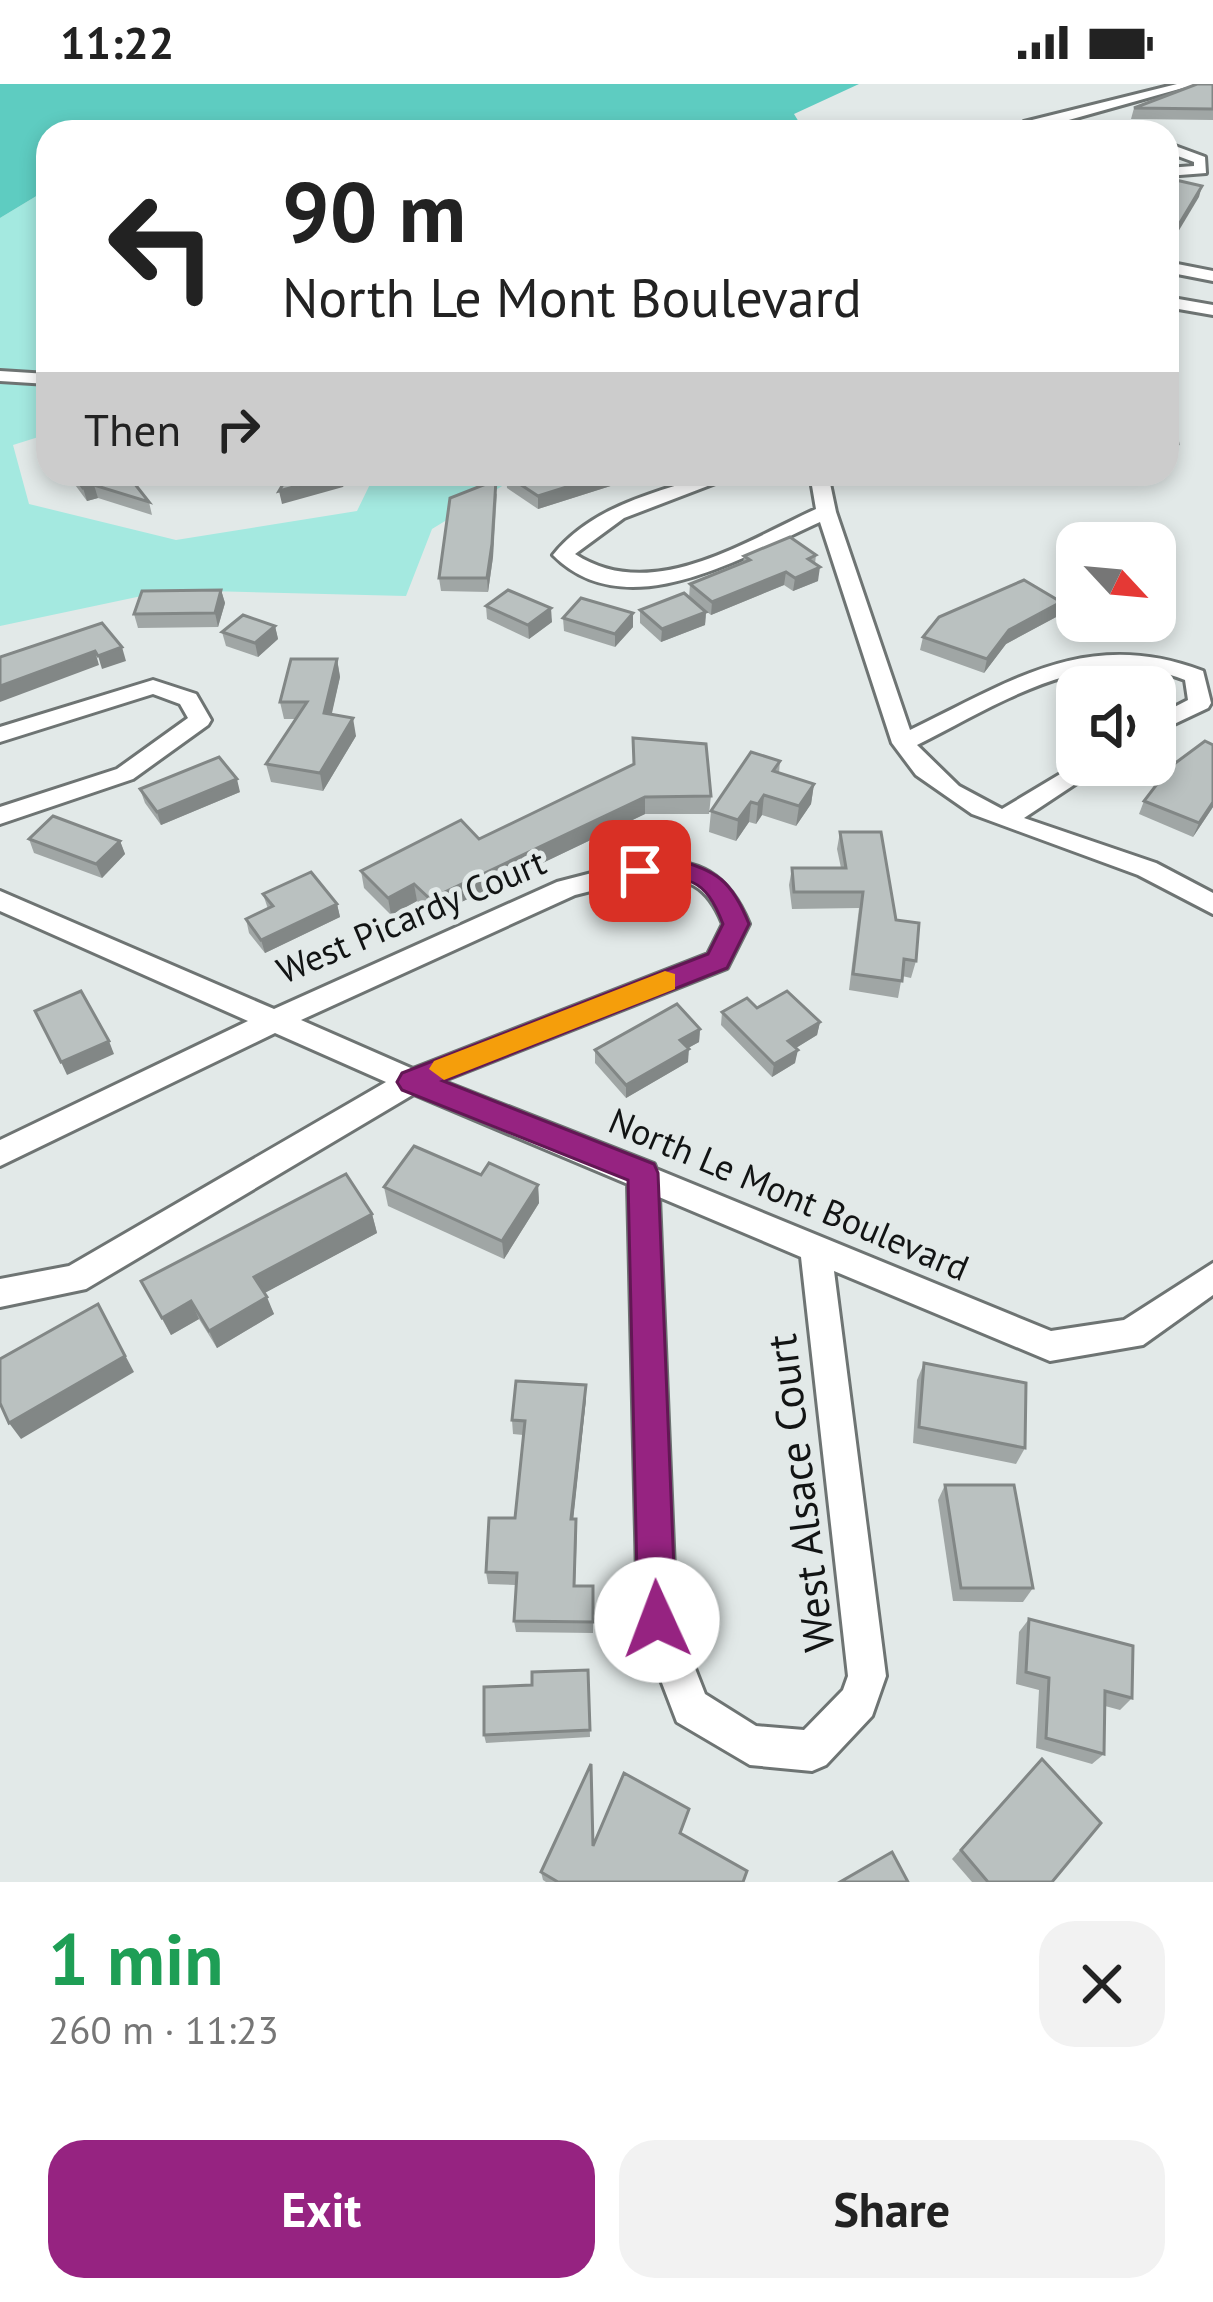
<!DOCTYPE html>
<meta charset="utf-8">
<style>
:root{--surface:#fff;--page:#f2f2f2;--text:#222;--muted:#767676;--accent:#962381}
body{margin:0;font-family:"PT Sans",sans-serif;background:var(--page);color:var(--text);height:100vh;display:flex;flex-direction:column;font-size:45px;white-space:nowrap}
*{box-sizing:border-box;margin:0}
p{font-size:39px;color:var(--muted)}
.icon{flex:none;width:66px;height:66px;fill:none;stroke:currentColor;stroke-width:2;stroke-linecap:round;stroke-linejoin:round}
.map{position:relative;height:1798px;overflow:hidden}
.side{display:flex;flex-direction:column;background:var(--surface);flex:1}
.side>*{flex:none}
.hud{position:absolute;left:36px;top:36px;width:1143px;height:366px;border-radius:36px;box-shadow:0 6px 18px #0003;background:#fff;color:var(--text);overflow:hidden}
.needle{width:78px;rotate:116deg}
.controls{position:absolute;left:1056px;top:438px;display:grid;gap:24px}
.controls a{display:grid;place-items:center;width:120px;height:120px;border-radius:24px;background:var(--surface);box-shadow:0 6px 18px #0003;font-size:60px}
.pin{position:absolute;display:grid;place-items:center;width:102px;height:102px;color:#fff;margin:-51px;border-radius:24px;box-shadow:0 6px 18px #0006}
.me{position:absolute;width:132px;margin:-66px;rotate:358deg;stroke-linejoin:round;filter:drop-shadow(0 0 9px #0008)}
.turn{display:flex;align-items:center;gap:42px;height:252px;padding:0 48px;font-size:54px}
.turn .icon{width:156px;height:156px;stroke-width:2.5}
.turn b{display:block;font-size:84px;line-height:102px}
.then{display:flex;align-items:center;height:114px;padding:0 48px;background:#0003;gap:24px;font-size:45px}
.round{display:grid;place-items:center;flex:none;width:126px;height:126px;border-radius:36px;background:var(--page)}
.summary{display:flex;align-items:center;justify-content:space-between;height:204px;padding:0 48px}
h1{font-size:72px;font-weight:800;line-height:90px;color:#1e9e55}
.primary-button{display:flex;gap:24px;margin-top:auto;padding:24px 48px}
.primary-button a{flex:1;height:138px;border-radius:36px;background:var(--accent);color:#fff;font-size:48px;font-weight:800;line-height:138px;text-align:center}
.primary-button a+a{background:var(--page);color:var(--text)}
.status{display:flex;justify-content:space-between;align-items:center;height:84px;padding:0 60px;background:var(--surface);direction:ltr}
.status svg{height:33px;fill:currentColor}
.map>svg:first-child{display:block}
.green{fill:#a4e9e0}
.water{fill:#5eccc1}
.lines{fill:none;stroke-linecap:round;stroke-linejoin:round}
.street-casing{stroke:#6e7473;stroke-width:6}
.street{fill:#fff;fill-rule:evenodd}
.wall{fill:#a0a6a5}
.shaded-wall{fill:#828786}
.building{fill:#bac1c0;stroke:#828786;stroke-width:3}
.route{fill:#962381;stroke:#621754;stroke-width:3}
.slow{fill:#f59e0b}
.labels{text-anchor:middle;stroke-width:10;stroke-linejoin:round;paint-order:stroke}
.street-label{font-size:36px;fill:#121414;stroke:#e2e9e8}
.near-street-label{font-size:42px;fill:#121414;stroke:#e2e9e8}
</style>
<div class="status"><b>11:22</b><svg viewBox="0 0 49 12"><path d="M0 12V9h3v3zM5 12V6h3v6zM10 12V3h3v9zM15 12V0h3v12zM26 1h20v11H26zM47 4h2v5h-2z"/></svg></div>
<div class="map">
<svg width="1213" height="1798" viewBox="0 0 1213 1798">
<rect width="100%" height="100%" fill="#e2e9e8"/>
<polygon class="green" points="48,105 48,350 13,361 29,420 176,456 357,427 375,390 522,390 432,445 406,512 170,506 0,542 0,134"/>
<polygon class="water" points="0,0 859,0 794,30 805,48 48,48 48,105 0,134"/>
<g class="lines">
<g class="street-casing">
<g id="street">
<polygon points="1177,0 1197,0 1026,48 1012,48 1024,38"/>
<polygon points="1167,59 1205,73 1206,89 1167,92 1167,84 1194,82 1194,78 1167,68"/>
<polygon points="1167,178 1213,187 1213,197 1167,188"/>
<polygon points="1167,213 1213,221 1213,231 1167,223"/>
<polygon points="0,287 48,290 48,300 0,297"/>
<path d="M712 390H739L624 434 575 470C651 520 744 458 816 425L810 390H828L836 428 910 646C1011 597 1088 543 1203 587L1211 619 1208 624 1155 649V633L1188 616 1185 596C1089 558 1001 619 917 661L959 702 1002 725 1077 680 1104 681 1024 734 1156 779 1213 809V830L1138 791 972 730 916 691 892 659 820 438C744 472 626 545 553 471 592 422 655 409 712 390Z"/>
<polygon points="153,596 196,610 211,636 208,641 133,695 0,740 0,723 117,685 188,634 180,620 153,610 0,658 0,643"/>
<path d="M646 775C699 775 728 789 749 840L727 884 442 997 654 1080 656 1085 1051 1247 1124 1236 1213 1179V1211L1143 1261 1050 1277 834 1187 886 1592 872 1632 826 1681 812 1687 750 1681 677 1638 638 1536 628 1100 414 1010 86 1205 0 1223V1195L69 1182 386 998 275 949 0 1082V1056L248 937 0 827V807L274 925 557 798ZM646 793C687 793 707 800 723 840L708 870 413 985 301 936 575 811ZM659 1113 801 1173 848 1592 843 1606 804 1646 756 1642 705 1610 676 1536Z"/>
</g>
</g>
<use href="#street" class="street"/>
</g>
<g class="wall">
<polygon points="1213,0 1213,36 1131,35 1134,24"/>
<polygon points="67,390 127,390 149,418 152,431 98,414 87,417"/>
<polygon points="506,391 620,399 538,425 507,404"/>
<polygon points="497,409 493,473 488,508 441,507 439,494"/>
<polygon points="816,471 815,480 818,497 793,507 784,501 711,531 689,514 690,500 743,479 744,472"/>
<polygon points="221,506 225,519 218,543 138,544 134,530"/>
<polygon points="486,522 552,538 529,555 487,535"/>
<polygon points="640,526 706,528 705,541 661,558 640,539"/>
<polygon points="633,529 633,543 615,563 564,547 563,534"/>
<polygon points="1058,532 1006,560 984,589 920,566 923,553"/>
<polygon points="275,542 278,555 258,573 226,562 222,548"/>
<polygon points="337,575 340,593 331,631 356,652 323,707 271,698 266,680 295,635 284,635 280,618"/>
<polygon points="633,654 711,712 709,730 645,730 432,832 417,817 391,831 364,804 361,787 479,755 633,680"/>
<polygon points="780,677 779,689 814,700 811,720 796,742 762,731 756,740 749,738 736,757 709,748 711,727"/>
<polygon points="140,705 240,708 161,741 145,719"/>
<polygon points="1144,717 1213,723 1193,753 1139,730"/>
<polygon points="840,748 896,836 916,877 911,894 902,892 898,914 849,906 859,824 792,825 789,801 792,784 841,784 837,765"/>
<polygon points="29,755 120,757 125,770 102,794 34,769"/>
<polygon points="263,810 337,820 340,833 265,869 249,849 246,835 268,825"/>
<polygon points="757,924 820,938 817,951 796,964 795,979 772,993 721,941 722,928"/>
<polygon points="700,945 699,958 688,964 688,978 626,1014 595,979 595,966"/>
<polygon points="481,1091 538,1101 539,1119 504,1175 388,1122 384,1103"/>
<polygon points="372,1130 377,1149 264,1209 274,1230 217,1264 199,1235 171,1251 141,1197"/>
<polygon points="924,1279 1025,1364 1016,1380 913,1359 917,1296"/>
<polygon points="586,1301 586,1315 573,1435 577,1447 575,1502 593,1502 593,1549 516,1548 514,1537 516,1501 488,1500 486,1488 515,1434 523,1351 513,1350 512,1336"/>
<polygon points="945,1401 1033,1504 1023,1518 953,1517 938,1416"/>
<polygon points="1029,1535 1132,1614 1120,1626 1105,1622 1104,1670 1092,1680 1036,1664 1039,1606 1016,1600 1019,1548"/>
<polygon points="588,1586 590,1653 486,1659 484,1651 532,1601"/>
<polygon points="1032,1685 1052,1798 972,1798 952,1775"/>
<polygon points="689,1725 681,1750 743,1798 546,1798 543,1796 541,1788 593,1762"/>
</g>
<g class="shaded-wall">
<polygon points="1202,102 1199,113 1169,163 1172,152"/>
<polygon points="1178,360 1174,373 1167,376 1167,365"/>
<polygon points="341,390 350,390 343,403 282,420 279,407"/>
<polygon points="608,390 620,390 620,399 538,425 538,412"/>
<polygon points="496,396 493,473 488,508 487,494"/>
<polygon points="94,401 98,414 87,417 83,404"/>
<polygon points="820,483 818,497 793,507 795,494"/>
<polygon points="786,488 784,501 711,531 712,518"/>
<polygon points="221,506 225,519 218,543 215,529"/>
<polygon points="1061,518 1058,532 1006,560 984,589 987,575 1009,546"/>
<polygon points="551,524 552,538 529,555 528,541"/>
<polygon points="706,528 705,541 661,558 662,545"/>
<polygon points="633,529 633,543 615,563 615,550"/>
<polygon points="275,542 278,555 258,573 255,559"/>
<polygon points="122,563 126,577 102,585 98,572"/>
<polygon points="95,567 99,581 0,618 0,602"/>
<polygon points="337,575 340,593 328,647 324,629"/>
<polygon points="353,634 356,652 323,707 320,689"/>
<polygon points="237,695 240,708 161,741 157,728"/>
<polygon points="814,700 811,720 796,742 799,722"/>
<polygon points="764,711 762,731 756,740 758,720"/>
<polygon points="645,713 645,730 432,832 430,815"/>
<polygon points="751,718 749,738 736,757 738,736"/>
<polygon points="1213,718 1213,723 1193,753 1199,739"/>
<polygon points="120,757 125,770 102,794 96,780"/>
<polygon points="414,800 417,817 391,831 388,814"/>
<polygon points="337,820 340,833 265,869 261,856"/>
<polygon points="820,938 817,951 786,970 788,957"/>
<polygon points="700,945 699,958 679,969 680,956"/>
<polygon points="109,957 114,970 67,991 61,978"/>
<polygon points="689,965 688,978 626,1014 626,1001"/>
<polygon points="798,966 795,979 772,993 774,980"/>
<polygon points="538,1101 539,1119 504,1175 502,1157"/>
<polygon points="372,1130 377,1149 261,1211 254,1193"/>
<polygon points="267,1213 274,1230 217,1264 209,1247"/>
<polygon points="191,1217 199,1235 171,1251 162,1234"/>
<polygon points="98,1220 134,1288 21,1355 9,1339"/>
<polygon points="586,1301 586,1315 572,1447 571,1435"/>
</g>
<g class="building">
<polygon points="1197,0 1213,0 1213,25 1134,24"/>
<polygon points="1167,94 1202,102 1172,152 1167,151"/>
<polygon points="1167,311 1170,313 1178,360 1167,365"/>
<polygon points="73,390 127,390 149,418 94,401 83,404"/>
<polygon points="289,390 341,390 279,407"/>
<polygon points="509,390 608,390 538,412 506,391"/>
<polygon points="496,396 492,460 487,494 439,494 450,414"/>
<polygon points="790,453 816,471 808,475 820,483 795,494 786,488 712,518 690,500 750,476 744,472"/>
<polygon points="1024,496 1061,518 1009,546 987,575 923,553 939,533"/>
<polygon points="221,506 215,529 134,530 142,507"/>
<polygon points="508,506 551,524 528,541 486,522"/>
<polygon points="684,509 706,528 662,545 640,526"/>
<polygon points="581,514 633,529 615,550 563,534"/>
<polygon points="243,531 275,542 255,559 222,548"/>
<polygon points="102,539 122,563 98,572 95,567 0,602 0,573"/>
<polygon points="291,575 337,575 324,629 353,634 320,689 266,680 307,618 280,618"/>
<polygon points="633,654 706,660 711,712 645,713 430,815 414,800 388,814 361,787 461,736 479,755 531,730 634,680"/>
<polygon points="1205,657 1213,661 1213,718 1199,739 1144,717 1170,683"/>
<polygon points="751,668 780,677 773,687 814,700 799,722 764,711 758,720 751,718 738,736 711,727"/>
<polygon points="219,673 237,695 157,728 140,705"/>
<polygon points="53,732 120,757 96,780 29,755"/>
<polygon points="840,748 881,748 896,836 919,839 916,877 904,875 902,897 853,890 863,808 794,808 792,784 846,784"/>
<polygon points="311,788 337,820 261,856 246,835 273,822 263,810"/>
<polygon points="81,907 109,957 61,978 35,927"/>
<polygon points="787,907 820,938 788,957 798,966 774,980 722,928 747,914 757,924"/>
<polygon points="677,920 700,945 680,956 689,965 626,1001 595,966"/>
<polygon points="414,1062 481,1091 489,1079 538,1101 502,1157 384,1103"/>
<polygon points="346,1090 372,1130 254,1193 267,1213 209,1247 191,1217 162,1234 141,1197"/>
<polygon points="98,1220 125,1272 9,1339 0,1319 0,1275"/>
<polygon points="924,1279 1026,1299 1025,1364 919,1343"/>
<polygon points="516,1297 586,1301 571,1435 576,1435 574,1502 593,1502 593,1538 514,1537 517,1489 486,1488 489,1434 515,1434 525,1337 512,1336"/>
<polygon points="945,1401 1014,1401 1033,1504 961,1504"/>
<polygon points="1029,1535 1133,1562 1132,1614 1105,1607 1104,1670 1046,1654 1049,1594 1026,1588"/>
<polygon points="588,1586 590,1646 484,1651 484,1603 532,1601 532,1588"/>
<polygon points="1042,1675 1101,1739 1052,1798 988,1798 961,1766"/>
<polygon points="591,1680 593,1762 624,1689 689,1725 680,1749 747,1787 743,1798 558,1798 541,1788"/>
<polygon points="892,1768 908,1798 840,1798"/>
</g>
<path class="route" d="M673 775C717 786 732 797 749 840L727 884 443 997 654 1080 658 1089 676 1536 670 1549 657 1555 643 1549 638 1536 628 1096 402 1006 397 998 402 989 708 870 723 840C705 793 688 791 640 796L627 787 640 778Z"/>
<polygon class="slow" points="665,887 675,890 675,905 444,996 429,985 434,977"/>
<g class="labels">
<g class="street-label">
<text transform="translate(411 832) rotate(-23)" y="13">West Picardy Court</text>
<text transform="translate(789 1110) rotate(23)" y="13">North Le Mont Boulevard</text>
</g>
<g class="near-street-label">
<text transform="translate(800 1409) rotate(-97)" y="15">West Alsace Court</text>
</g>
</g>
</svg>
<div class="controls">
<a><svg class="needle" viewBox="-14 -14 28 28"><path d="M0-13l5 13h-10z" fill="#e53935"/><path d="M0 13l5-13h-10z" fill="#767676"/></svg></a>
<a><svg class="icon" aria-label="sound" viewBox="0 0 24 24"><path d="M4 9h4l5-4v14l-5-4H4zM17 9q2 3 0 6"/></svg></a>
</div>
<div class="pin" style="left:640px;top:787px;background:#d93025"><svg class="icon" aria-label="arrive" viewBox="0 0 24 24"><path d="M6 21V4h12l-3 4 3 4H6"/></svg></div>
<svg class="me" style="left:657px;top:1536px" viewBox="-20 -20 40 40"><circle r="19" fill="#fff"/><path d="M0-13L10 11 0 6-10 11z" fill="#962381"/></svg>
<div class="hud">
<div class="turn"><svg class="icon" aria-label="left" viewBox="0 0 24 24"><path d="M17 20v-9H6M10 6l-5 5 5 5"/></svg><div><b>90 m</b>North Le Mont Boulevard</div></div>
<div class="then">Then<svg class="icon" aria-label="right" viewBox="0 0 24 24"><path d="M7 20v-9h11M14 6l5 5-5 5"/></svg></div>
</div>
</div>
<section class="side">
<div class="summary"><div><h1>1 min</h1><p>260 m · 11:23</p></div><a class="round"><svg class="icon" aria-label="close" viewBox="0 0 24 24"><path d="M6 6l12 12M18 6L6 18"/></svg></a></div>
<div class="primary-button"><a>Exit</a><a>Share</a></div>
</section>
